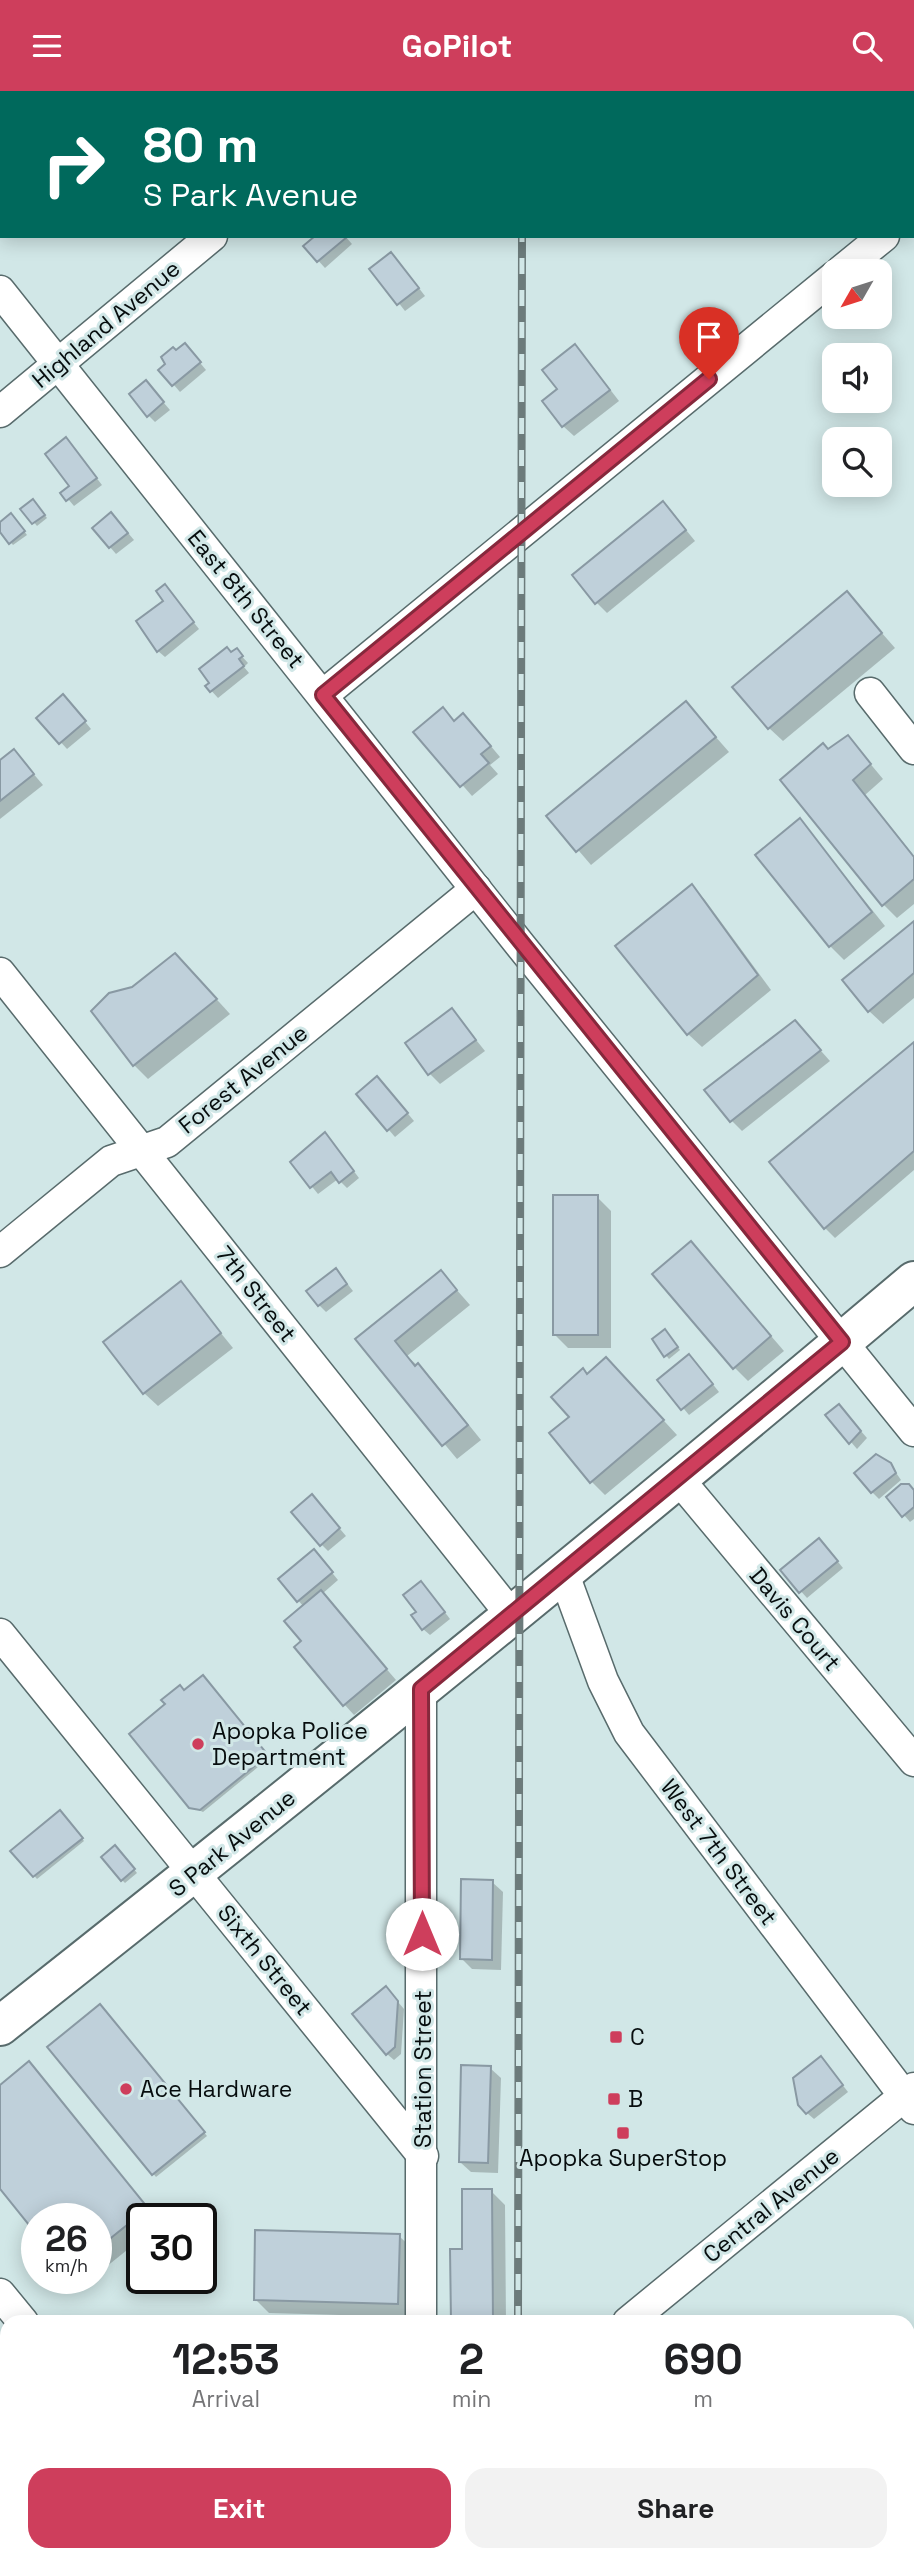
<!DOCTYPE html>
<style>
:root{--surface:#fff;--page:#f2f2f2;--text:#202124;--muted:#757577;--accent:#ce3e5c}
body{margin:0;font-family:"Space Grotesk",sans-serif;background:var(--page);color:var(--text);height:100vh;display:flex;flex-direction:column;font-size:26px;white-space:nowrap}
*{box-sizing:border-box;margin:0}
p{font-size:23px;color:var(--muted)}
.icon{flex:none;width:38px;height:38px;fill:none;stroke:currentColor;stroke-width:2;stroke-linecap:round;stroke-linejoin:round}
.map{position:relative;flex:1;overflow:hidden}
.panel{position:absolute;left:0px;top:2224px;width:915px;height:247px;display:flex;flex-direction:column;background:var(--surface);border-radius:21px 21px 0 0;box-shadow:0 4px 18px #0003}
.panel>*{flex:none}
.top-card{position:absolute;left:0px;top:0px;width:915px;height:147px;box-shadow:0 4px 18px #0003;background:#00695c;color:#fff;overflow:hidden}
.needle{width:46px;rotate:231deg}
.fabs{position:absolute;left:822px;top:168px;display:grid;gap:14px}
.fabs a{display:grid;place-items:center;width:70px;height:70px;border-radius:14px;background:var(--surface);box-shadow:0 4px 18px #0003;font-size:35px}
.speed{position:absolute;left:21px;top:2112px;display:flex;gap:14px;font-size:35px;font-weight:700;text-align:center}
.speed>*{display:grid;place-content:center;width:91px;height:91px;border-radius:50%;background:var(--surface);box-shadow:0 4px 18px #0003;line-height:1}
.speed small{font-size:18px;font-weight:400}
.speed .limit{border:4px solid #111;border-radius:10px;background:#fff;color:#111}
.pin{position:absolute;display:grid;place-items:center;width:60px;height:60px;color:#fff;margin:-72px -30px;border-radius:50% 50% 50% 0;rotate:-45deg;box-shadow:0 0 7px #0007}
.pin .icon{rotate:45deg}
.me{position:absolute;width:77px;margin:-38px;rotate:0deg;stroke-linejoin:round;filter:drop-shadow(0 0 5px #0008)}
.turn{display:flex;align-items:center;gap:24px;height:147px;padding:0 28px;font-size:32px}
.turn .icon{width:91px;height:91px;stroke-width:2.5}
.turn b{display:block;font-size:49px;line-height:60px}
.eta{display:flex;justify-content:space-evenly;align-items:center;height:119px;text-align:center}
.eta b{font-size:42px;font-weight:600;line-height:49px}
.button{display:flex;gap:14px;margin-top:auto;padding:14px 28px}
.button a{flex:1;height:80px;border-radius:21px;background:var(--accent);color:#fff;font-size:28px;font-weight:600;line-height:80px;text-align:center}
.button a+a{background:var(--page);color:var(--text)}
header{display:flex;justify-content:space-between;align-items:center;height:91px;padding:0 28px;background:var(--accent);color:#fff;font-size:32px;font-weight:600}
.map>svg:first-child{display:block}
.shadow{fill:#0003}
.building{fill:#bfd0da;stroke:#8999a3;stroke-width:2}
.lines{fill:none;stroke-linecap:round;stroke-linejoin:round}
.minor-casing{stroke:#586b6c;stroke-width:33}
.major-casing{stroke:#586b6c;stroke-width:42}
.minor{stroke:#fff;stroke-width:30}
.major{stroke:#fff;stroke-width:38}
.rail-casing{stroke:#6c7b7b;stroke-width:8}
.rail{stroke:#d1e7e7;stroke-width:5;stroke-dasharray:16;stroke-linecap:butt}
.route-casing{stroke:#86283c;stroke-width:18}
.route{stroke:#ce3e5c;stroke-width:12}
.poi-dot{fill:#ce3e5c;stroke:#d1e7e7;stroke-width:2.5}
.labels{text-anchor:middle;stroke-width:6;stroke-linejoin:round;paint-order:stroke}
.street-label{font-size:23px;fill:#070d0e;stroke:#d1e7e7}
.poi-label{font-size:23px;fill:#070d0e;stroke:#d1e7e7;text-anchor:start}
</style>
<header><svg class="icon" aria-label="menu" viewBox="0 0 24 24"><path d="M4 6h16M4 12h16M4 18h16"/></svg>GoPilot<svg class="icon" aria-label="search" viewBox="0 0 24 24"><circle cx="10" cy="10" r="6"/><path d="M15 15l6 6"/></svg></header>
<div class="map">
<svg width="914" height="2470" viewBox="0 0 914 2470">
<rect width="100%" height="100%" fill="#d1e7e7"/>
<g class="shadow">
<polygon points="267,0 302,0 300,2"/>
<polygon points="345,145 352,153 325,177 306,156"/>
<polygon points="398,170 425,205 405,220 372,178"/>
<polygon points="191,261 206,279 180,301 161,279 176,262"/>
<polygon points="585,266 619,310 574,345 563,335"/>
<polygon points="152,298 170,319 155,331 149,325"/>
<polygon points="72,355 102,394 74,415 63,402 72,396"/>
<polygon points="36,413 47,427 37,435 23,418"/>
<polygon points="673,423 695,450 607,522 597,512"/>
<polygon points="14,427 27,444 13,454 0,439 0,433"/>
<polygon points="118,430 134,449 116,463 110,456"/>
<polygon points="165,495 199,538 165,566 158,560"/>
<polygon points="847,502 895,557 783,650 769,637"/>
<polygon points="236,559 248,572 244,576 249,582 218,607 208,596"/>
<polygon points="70,612 91,638 67,658 39,627"/>
<polygon points="686,612 729,661 591,774 549,725"/>
<polygon points="455,631 474,635 500,666 490,674 498,683 472,705 416,641"/>
<polygon points="848,646 883,688 865,704 914,765 914,813 897,827 883,813 828,660"/>
<polygon points="14,660 43,694 0,728 0,671"/>
<polygon points="800,729 885,835 844,869 830,855"/>
<polygon points="692,795 705,809 771,899 702,956 688,943"/>
<polygon points="914,832 914,907 883,933 869,920"/>
<polygon points="189,878 230,923 148,988 134,974"/>
<polygon points="452,919 485,960 440,993 430,983"/>
<polygon points="805,942 830,970 742,1040 731,1029"/>
<polygon points="914,953 914,1079 835,1147 825,1137"/>
<polygon points="384,994 414,1030 395,1046 358,1003"/>
<polygon points="331,1050 359,1087 347,1097 338,1088 318,1103 292,1071"/>
<polygon points="597,1106 611,1120 611,1257 568,1257 554,1243"/>
<polygon points="704,1167 784,1260 748,1290 734,1276"/>
<polygon points="441,1181 470,1214 407,1265 432,1288 481,1349 457,1368 357,1248"/>
<polygon points="342,1186 353,1200 326,1221 319,1214"/>
<polygon points="181,1193 233,1257 158,1315 144,1302"/>
<polygon points="668,1243 680,1259 669,1268 654,1249"/>
<polygon points="696,1272 719,1301 689,1324 660,1289"/>
<polygon points="583,1279 588,1284 620,1282 677,1344 605,1404 591,1390 572,1326"/>
<polygon points="845,1322 867,1347 857,1358 828,1324"/>
<polygon points="890,1373 901,1389 879,1408 872,1401"/>
<polygon points="914,1401 914,1428 910,1431 904,1424"/>
<polygon points="318,1412 346,1445 328,1460 321,1453"/>
<polygon points="826,1456 843,1477 807,1507 783,1480"/>
<polygon points="320,1467 338,1489 322,1503 396,1589 354,1624 344,1613 304,1550 304,1516 280,1489"/>
<polygon points="428,1499 450,1528 430,1544 423,1538 418,1521"/>
<polygon points="206,1589 269,1667 203,1721 190,1715 184,1601"/>
<polygon points="63,1724 84,1750 37,1788 13,1760"/>
<polygon points="118,1759 137,1782 125,1792 122,1789"/>
<polygon points="492,1791 503,1801 501,1879 472,1878 462,1868"/>
<polygon points="392,1904 404,1918 401,1963 394,1969 387,1963"/>
<polygon points="103,1918 207,2045 156,2086 50,1956"/>
<polygon points="29,1973 157,2128 142,2128 142,2147 96,2184 96,2128 0,2096 0,1996"/>
<polygon points="827,1974 848,2001 814,2028 807,2022"/>
<polygon points="490,1977 501,1987 498,2082 471,2081 460,2071"/>
<polygon points="491,2100 505,2114 506,2231 453,2231 452,2160 464,2160"/>
<polygon points="399,2145 413,2158 411,2226 269,2222 255,2208"/>
<polygon points="75,2188 91,2188 83,2195"/>
<polygon points="7,2429 7,2464 12,2464 0,2470 0,2435"/>
<polygon points="18,2464 48,2464 40,2470 23,2470"/>
<rect x="572" y="2464" width="51" height="6"/>
</g>
<g class="building">
<polygon points="315,145 346,145 347,146 317,171 303,155"/>
<polygon points="391,161 419,197 397,214 369,178"/>
<polygon points="185,252 201,271 172,295 158,279 165,273 161,266 173,256 176,259"/>
<polygon points="575,253 610,299 562,336 542,310 557,298 542,279"/>
<polygon points="146,289 164,311 147,326 129,303"/>
<polygon points="66,346 97,387 66,410 60,402 69,395 45,363"/>
<polygon points="33,408 45,424 32,433 20,418"/>
<polygon points="663,410 686,439 595,513 572,484"/>
<polygon points="111,421 128,442 109,457 92,437"/>
<polygon points="11,422 25,440 9,453 0,441 0,431"/>
<polygon points="165,493 194,531 157,561 136,530 163,510 156,500"/>
<polygon points="847,500 882,542 768,638 732,596"/>
<polygon points="227,556 231,561 237,557 243,565 239,568 244,575 210,601 205,595 209,592 199,578"/>
<polygon points="63,603 86,630 59,653 36,627"/>
<polygon points="686,610 716,646 576,761 546,725"/>
<polygon points="443,616 454,630 463,622 491,655 481,663 489,672 460,696 413,641"/>
<polygon points="848,644 871,673 853,689 914,766 914,788 882,815 780,689 823,652 828,658"/>
<polygon points="14,658 34,683 0,710 0,669"/>
<polygon points="800,727 872,821 829,856 755,764"/>
<polygon points="692,793 758,884 687,944 615,855"/>
<polygon points="914,830 914,882 868,921 842,889"/>
<polygon points="175,862 217,908 133,975 91,920 109,902 132,896"/>
<polygon points="452,917 476,949 428,984 405,952"/>
<polygon points="795,929 821,959 730,1031 704,999"/>
<polygon points="914,951 914,1060 824,1138 769,1071"/>
<polygon points="377,985 408,1022 387,1040 356,1003"/>
<polygon points="325,1041 354,1080 339,1092 331,1081 310,1097 290,1071"/>
<rect x="553" y="1104" width="45" height="140"/>
<polygon points="691,1150 771,1245 733,1278 652,1183"/>
<polygon points="336,1177 347,1193 318,1215 306,1200"/>
<polygon points="441,1179 457,1199 395,1250 415,1275 418,1272 468,1334 442,1355 355,1248"/>
<polygon points="181,1190 221,1242 143,1303 103,1251"/>
<polygon points="665,1238 678,1256 664,1266 652,1248"/>
<polygon points="689,1263 713,1293 681,1319 657,1289"/>
<polygon points="606,1266 664,1329 590,1392 549,1342 569,1326 551,1306 583,1277 587,1283"/>
<polygon points="839,1313 861,1340 849,1353 825,1324"/>
<polygon points="876,1363 891,1372 896,1382 871,1402 854,1382"/>
<polygon points="901,1393 909,1393 914,1399 914,1416 902,1426 886,1406"/>
<polygon points="312,1403 340,1437 320,1455 291,1421"/>
<polygon points="819,1447 838,1470 799,1502 780,1479"/>
<polygon points="314,1458 333,1481 297,1511 278,1488"/>
<polygon points="421,1490 445,1521 422,1539 411,1524 416,1521 403,1504"/>
<polygon points="321,1499 387,1578 343,1615 294,1556 301,1550 284,1530"/>
<polygon points="203,1584 268,1664 200,1719 189,1717 129,1643 165,1613 161,1609 180,1594 184,1599"/>
<polygon points="60,1719 83,1747 33,1786 10,1760"/>
<polygon points="115,1754 135,1778 121,1790 101,1766"/>
<polygon points="461,1788 493,1789 492,1869 460,1868"/>
<polygon points="386,1895 398,1910 395,1956 386,1964 352,1923"/>
<polygon points="100,1913 205,2041 152,2084 47,1956"/>
<polygon points="821,1965 843,1994 806,2023 798,2014 793,1987"/>
<polygon points="29,1970 148,2117 96,2159 96,2128 37,2128 37,2144 0,2098 0,1994"/>
<polygon points="461,1974 491,1975 488,2072 459,2071"/>
<polygon points="462,2098 492,2098 493,2231 442,2231 451,2231 450,2158 462,2158"/>
<polygon points="255,2139 400,2143 398,2213 254,2209"/>
<polygon points="7,2427 7,2453 0,2456 0,2433"/>
<polygon points="571,2464 610,2464 610,2470 570,2470"/>
</g>
<g class="lines">
<g class="minor-casing">
<g id="minor">
<polyline points="384,2 386,0"/>
<polyline points="914,121 914,120"/>
<polyline points="841,180 884,145"/>
<polyline points="0,200 521,855 914,1340"/>
<polyline points="0,321 212,145"/>
<polyline points="870,602 914,658"/>
<polyline points="323,604 835,185"/>
<polyline points="0,882 512,1525"/>
<polyline points="0,1161 111,1070 167,1051 476,798"/>
<polyline points="677,1386 914,1670"/>
<polyline points="563,1481 603,1590 629,1642 914,2018"/>
<polyline points="0,1543 423,2065"/>
<polyline points="421,1598 421,2231"/>
<polyline points="0,2203 23,2231"/>
<polyline points="628,2231 914,1997"/>
<polyline points="209,2464 214,2470"/>
<polyline points="413,2464 413,2470"/>
<polyline points="742,2464 747,2470"/>
<polyline points="336,2470 344,2464"/>
</g>
</g>
<g class="major-casing">
<path id="major" d="M0 1935C309 1691 614 1444 914 1190"/>
</g>
<use href="#minor" class="minor"/>
<use href="#major" class="major"/>
<g class="rail-casing">
<g id="rail">
<polyline points="522,2 522,0"/>
<polyline points="518,2231 522,145"/>
<polyline points="518,2470 518,2464"/>
</g>
</g>
<use href="#rail" class="rail"/>
</g>
<g class="lines">
<g class="route-casing">
<polyline id="route" points="422,1843 421,1598 842,1251 323,604 709,288"/>
</g>
<use href="#route" class="route"/>
</g>
<g class="poi-dot">
<circle cx="198" cy="1653" r="7"/>
<rect x="609" y="1939" width="14" height="14" rx="3.5"/>
<circle cx="126" cy="1998" r="7"/>
<rect x="607" y="2001" width="14" height="14" rx="3.5"/>
<rect x="616" y="2035" width="14" height="14" rx="3.5"/>
</g>
<g class="labels">
<g class="street-label">
<text transform="translate(106 233) rotate(-40)" y="8">Highland Avenue</text>
<text transform="translate(246 508) rotate(51)" y="8">East 8th Street</text>
<text transform="translate(243 988) rotate(-39)" y="8">Forest Avenue</text>
<text transform="translate(256 1203) rotate(52)" y="8">7th Street</text>
<text transform="translate(795 1528) rotate(50)" y="8">Davis Court</text>
<text transform="translate(232 1752) rotate(-39)" y="8">S Park Avenue</text>
<text transform="translate(719 1761) rotate(53)" y="8">West 7th Street</text>
<text transform="translate(265 1869) rotate(51)" y="8">Sixth Street</text>
<text transform="translate(423 1978) rotate(-90)" y="8">Station Street</text>
<text transform="translate(771 2114) rotate(-39)" y="8">Central Avenue</text>
</g>
<g class="poi-label">
<text x="212" y="1648">Apopka Police<tspan x="212" dy="26">Department</tspan></text>
<text x="630" y="1954">C</text>
<text x="140" y="2006">Ace Hardware</text>
<text x="628" y="2016">B</text>
<text x="623" y="2075" text-anchor="middle">Apopka SuperStop</text>
</g>
</g>
</svg>
<div class="fabs">
<a><svg class="needle" viewBox="-14 -14 28 28"><path d="M0-13l5 13h-10z" fill="#e53935"/><path d="M0 13l5-13h-10z" fill="#757577"/></svg></a>
<a><svg class="icon" aria-label="sound" viewBox="0 0 24 24"><path d="M4 9h4l5-4v14l-5-4H4zM17 9q2 3 0 6"/></svg></a>
<a><svg class="icon" aria-label="search" viewBox="0 0 24 24"><circle cx="10" cy="10" r="6"/><path d="M15 15l6 6"/></svg></a>
</div>
<div class="speed"><div>26<small>km/h</small></div><div class="limit">30</div></div>
<div class="pin" style="left:709px;top:288px;background:#d93025"><svg class="icon" aria-label="arrive" viewBox="0 0 24 24"><path d="M6 21V4h12l-3 4 3 4H6"/></svg></div>
<svg class="me" style="left:422px;top:1843px" viewBox="-20 -20 40 40"><circle r="19" fill="#fff"/><path d="M0-13L10 11 0 6-10 11z" fill="#ce3e5c"/></svg>
<div class="top-card">
<div class="turn"><svg class="icon" aria-label="right" viewBox="0 0 24 24"><path d="M7 20v-9h11M14 6l5 5-5 5"/></svg><div><b>80 m</b>S Park Avenue</div></div>
</div>
<section class="panel">
<div class="eta">
<div><b>12:53</b><p>Arrival</p></div>
<div><b>2</b><p>min</p></div>
<div><b>690</b><p>m</p></div>
</div>
<div class="button"><a>Exit</a><a>Share</a></div>
</section>
</div>
